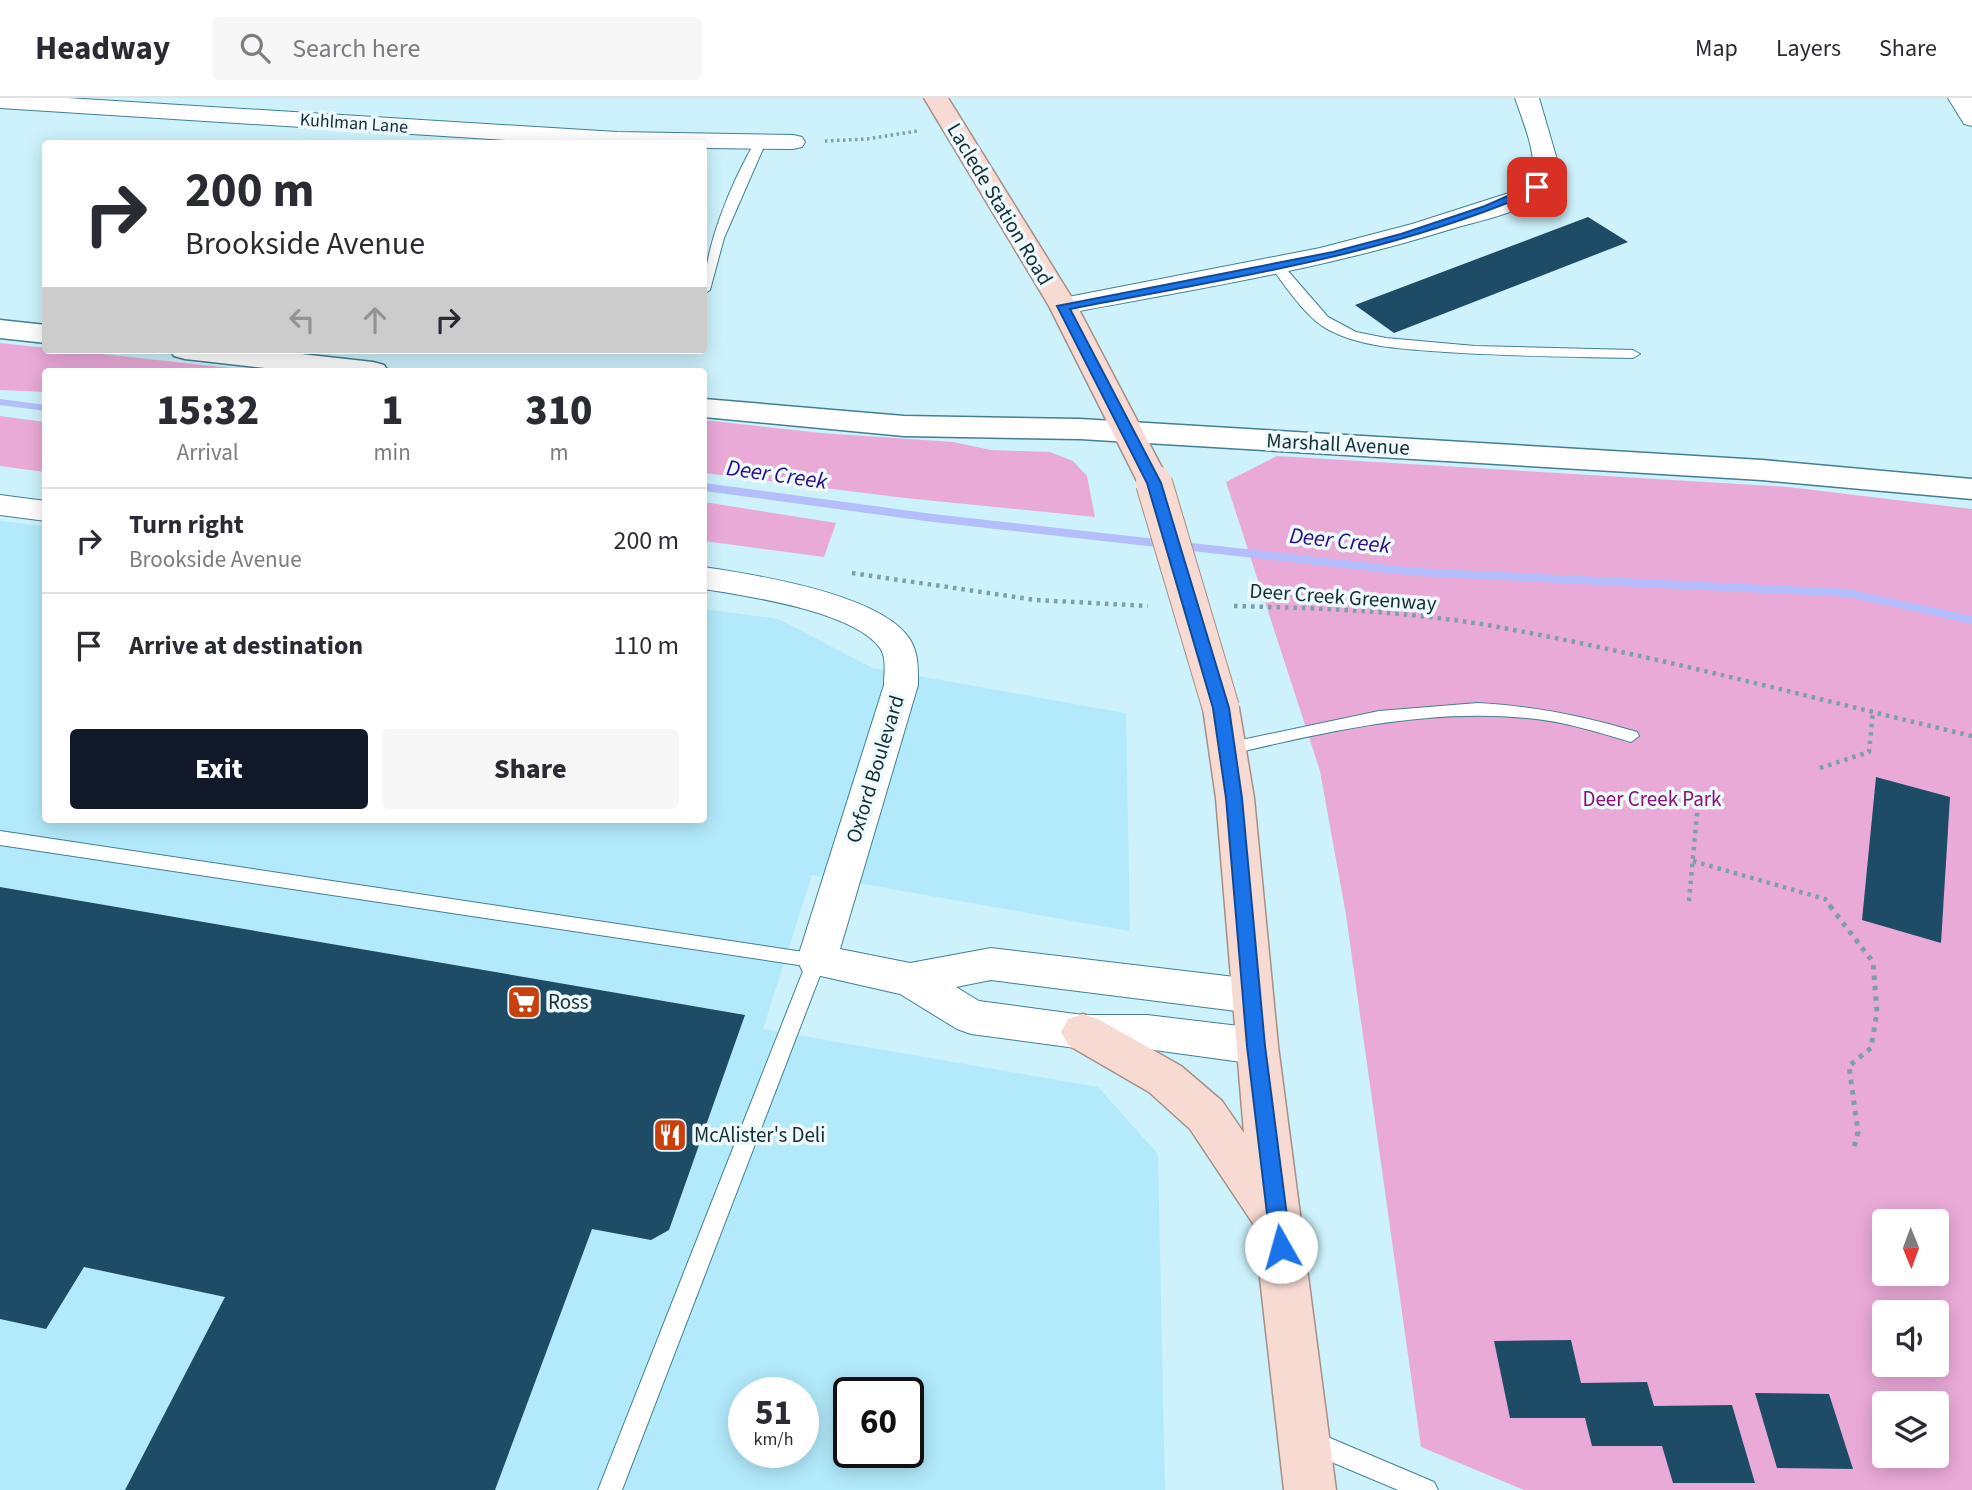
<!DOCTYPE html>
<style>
:root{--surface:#fff;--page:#f7f7f7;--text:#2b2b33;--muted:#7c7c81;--line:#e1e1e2;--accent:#111827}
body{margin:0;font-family:"Source Sans 3",sans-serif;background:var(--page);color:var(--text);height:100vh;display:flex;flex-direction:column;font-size:26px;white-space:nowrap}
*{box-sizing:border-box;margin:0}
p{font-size:23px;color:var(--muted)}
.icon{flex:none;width:38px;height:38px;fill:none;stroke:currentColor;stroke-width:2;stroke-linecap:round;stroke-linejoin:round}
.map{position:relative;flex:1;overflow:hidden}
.side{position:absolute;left:42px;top:270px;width:665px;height:455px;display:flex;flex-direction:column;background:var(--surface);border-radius:7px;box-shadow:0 4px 18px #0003}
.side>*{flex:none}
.banner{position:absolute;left:42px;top:42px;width:665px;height:214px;border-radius:7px;box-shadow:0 4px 18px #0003;background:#fff;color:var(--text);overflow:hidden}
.needle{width:46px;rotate:179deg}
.buttons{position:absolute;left:1872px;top:1111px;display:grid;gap:14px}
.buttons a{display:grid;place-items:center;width:77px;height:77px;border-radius:7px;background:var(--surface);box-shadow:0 4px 18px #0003;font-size:35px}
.speed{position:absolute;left:728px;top:1279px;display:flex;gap:14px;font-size:35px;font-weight:700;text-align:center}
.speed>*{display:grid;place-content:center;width:91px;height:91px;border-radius:50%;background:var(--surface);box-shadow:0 4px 18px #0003;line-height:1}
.speed small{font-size:18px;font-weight:400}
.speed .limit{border:4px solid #111;border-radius:10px;background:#fff;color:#111}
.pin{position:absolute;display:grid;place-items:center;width:60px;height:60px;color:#fff;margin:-30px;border-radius:14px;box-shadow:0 4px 10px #0006}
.me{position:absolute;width:77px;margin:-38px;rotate:353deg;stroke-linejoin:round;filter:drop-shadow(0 0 5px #0008)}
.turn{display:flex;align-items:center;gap:24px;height:147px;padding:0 28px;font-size:32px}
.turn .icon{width:91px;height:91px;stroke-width:2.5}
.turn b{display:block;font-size:49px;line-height:60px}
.lanes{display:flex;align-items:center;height:66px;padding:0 28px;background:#0003;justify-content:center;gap:35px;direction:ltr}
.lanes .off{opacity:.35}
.eta{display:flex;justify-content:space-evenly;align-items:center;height:119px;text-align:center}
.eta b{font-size:42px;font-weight:800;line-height:49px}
.primary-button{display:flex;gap:14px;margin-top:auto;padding:14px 28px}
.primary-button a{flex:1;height:80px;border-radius:7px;background:var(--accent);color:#fff;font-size:28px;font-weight:800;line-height:80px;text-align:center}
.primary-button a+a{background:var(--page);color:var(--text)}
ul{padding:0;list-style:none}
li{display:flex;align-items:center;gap:21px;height:105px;padding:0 28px;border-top:2px solid var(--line)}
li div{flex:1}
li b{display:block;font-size:26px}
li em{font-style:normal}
header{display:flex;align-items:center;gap:42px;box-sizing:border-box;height:98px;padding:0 35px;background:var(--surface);border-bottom:2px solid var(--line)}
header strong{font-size:33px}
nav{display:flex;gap:38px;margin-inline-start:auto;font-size:24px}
.search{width:490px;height:63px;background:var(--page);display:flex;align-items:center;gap:18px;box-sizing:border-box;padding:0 24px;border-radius:7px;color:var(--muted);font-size:26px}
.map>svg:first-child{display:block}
.built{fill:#b2eafb;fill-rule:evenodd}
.green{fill:#eaaad8;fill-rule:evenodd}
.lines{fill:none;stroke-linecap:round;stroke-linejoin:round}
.stream{fill:#b4befd;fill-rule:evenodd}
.building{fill:#1e4c67}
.service-casing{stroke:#437f8f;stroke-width:2}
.minor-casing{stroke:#437f8f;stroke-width:2}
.tertiary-casing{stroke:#437f8f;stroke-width:3}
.primary-casing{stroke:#a58f88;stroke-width:3}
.path-far2{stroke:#7f9fa8;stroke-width:3.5;stroke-dasharray:2.5 3.5;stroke-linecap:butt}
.path-far1{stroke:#7f9fa8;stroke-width:4.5;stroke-dasharray:3.5 5;stroke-linecap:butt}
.path{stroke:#7f9fa8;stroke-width:5;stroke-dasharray:4.5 6;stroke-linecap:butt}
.service{fill:#fff;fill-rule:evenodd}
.minor{fill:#fff;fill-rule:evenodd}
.tertiary{fill:#fff;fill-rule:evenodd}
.primary{fill:#f7dbd3;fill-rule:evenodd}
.primary-bridge-casing{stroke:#a58f88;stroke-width:38;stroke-linecap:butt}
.primary-bridge{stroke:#f7dbd3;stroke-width:36}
.route{fill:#1a73e8;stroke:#114b97;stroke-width:2}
.labels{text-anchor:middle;stroke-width:7;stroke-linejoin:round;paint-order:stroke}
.far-street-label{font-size:18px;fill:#152e35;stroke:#eefafe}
.street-label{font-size:21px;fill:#152e35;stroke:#eefafe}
.park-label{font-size:21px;fill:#8a0f74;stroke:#eefafe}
.poi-label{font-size:21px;fill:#152e35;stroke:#eefafe;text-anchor:start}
.water-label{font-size:23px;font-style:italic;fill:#270d89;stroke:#eefafe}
</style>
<header>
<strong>Headway</strong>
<div class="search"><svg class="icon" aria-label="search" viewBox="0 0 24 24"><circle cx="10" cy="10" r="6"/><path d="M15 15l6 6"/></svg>Search here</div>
<nav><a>Map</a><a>Layers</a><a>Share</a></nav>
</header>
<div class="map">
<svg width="1972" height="1392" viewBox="0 0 1972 1392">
<rect width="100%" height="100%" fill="#cdf2fc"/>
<path class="built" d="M0 423 45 428 46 721H704V511L778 521 873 570 1126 615 1130 833 812 777 763 931 1098 989 1158 1056 1165 1392H0ZM744 1295H803V1354H744ZM849 1295H908V1354H849Z"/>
<g class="green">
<polygon points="0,245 259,273 46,273 45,294 0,292"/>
<polygon points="0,318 45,324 45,374 0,368"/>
<polygon points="704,322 821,335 953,344 991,352 1050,354 1073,363 1087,378 1095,419 905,400 704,375"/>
<path d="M1277 358 1788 389 1972 411V1392H1524L1421 1349 1346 817 1320 673 1226 384ZM1885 1124H1937V1176H1885ZM1885 1214H1937V1267H1885ZM1885 1306H1937V1358H1885Z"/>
<polygon points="704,404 836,425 824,459 704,443"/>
</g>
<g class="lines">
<g class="stream">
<polygon points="0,301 46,307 46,313 0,307"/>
<polygon points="704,385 933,416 1416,470 1848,491 1972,518 1972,526 1848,499 1416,478 933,424 704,393"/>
</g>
</g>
<g class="building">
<polygon points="1588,119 1628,144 1394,235 1355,207"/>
<polygon points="1876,679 1950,699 1941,845 1862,822"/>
<polygon points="0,789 745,917 669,1132 651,1142 592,1131 495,1392 125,1392 225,1199 84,1169 46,1231 0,1221"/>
<polygon points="1571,1242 1581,1285 1647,1284 1654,1308 1732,1307 1755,1385 1673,1385 1662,1348 1592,1348 1585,1320 1510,1320 1494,1243"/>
<polygon points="1755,1295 1829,1296 1853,1371 1777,1370"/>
</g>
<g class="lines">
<g class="service-casing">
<g id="service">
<path d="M756 42 766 44 724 140 710 192 704 196C704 149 732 83 756 42Z"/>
<path d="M1277 165 1282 166 1328 219 1356 234 1386 240 1475 248 1633 252 1640 256 1633 260C1570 259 1507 258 1445 254 1407 251 1363 250 1329 232 1306 220 1286 189 1271 169Z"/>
<path d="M1478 605C1534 608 1584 618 1637 634L1639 638 1631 644C1597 634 1563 623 1527 620 1425 610 1325 634 1227 657L1218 651 1227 645 1379 613Z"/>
<polygon points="0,733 824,857 826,862 622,1392 598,1392 805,868 0,747"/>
<polygon points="1311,1332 1434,1384 1438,1392 1398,1392 1303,1352 1299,1344 1303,1336"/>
</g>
</g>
<g class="minor-casing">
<g id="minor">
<polygon points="0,0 67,0 617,34 793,37 802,39 805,44 802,49 793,51 704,50 704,46 571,46 0,10"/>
<path d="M1515 0H1539L1558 65C1558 80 1552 91 1539 100 1513 117 1477 123 1448 132 1323 171 1192 192 1063 216L1053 214 1049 208 1053 202 1063 200 1320 150 1412 126 1512 94C1518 91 1526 87 1530 81 1541 65 1521 18 1515 0Z"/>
<polygon points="1948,0 1972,0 1972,28 1964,26"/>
<polygon points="0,397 46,403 46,423 0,417"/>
<path d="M704 469C756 477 872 495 906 536 919 551 918 569 918 587L840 851 910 865 991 850 1252 881 1266 886 1272 898 1266 910 1252 915 991 882 956 889 979 903 1083 917H1147L1256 930 1271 935 1277 948 1271 961 1256 966 1147 951H1083L971 936 957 931 900 896 803 874 797 862 884 587C884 576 887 560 880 550 853 513 747 498 704 491Z"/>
</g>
</g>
<g class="tertiary-casing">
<g id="tertiary">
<polygon points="0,222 46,227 46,245 0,240"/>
<polygon points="170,252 265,252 373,264 384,267 388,273 292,273 185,261 174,258"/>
<polygon points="704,301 904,318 1080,321 1762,362 1972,381 1972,401 1762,382 1080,341 904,338 704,319"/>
</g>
</g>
<g class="primary-casing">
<g id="primary">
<polygon points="924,0 948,0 1077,208 1170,385 1165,392 1154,395 1143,392 1138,385 1049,208"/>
<polygon points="1221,597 1234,601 1239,610 1254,700 1278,948 1336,1392 1284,1392 1254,1127 1190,1031 1149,994 1068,947 1061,934 1068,921 1083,916 1098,921 1181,968 1222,1003 1244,1035 1216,700 1203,610 1208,601"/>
</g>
</g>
<polyline class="path-far2" points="825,43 867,41 917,33"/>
<g class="path-far1">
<polyline points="852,475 1036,502 1148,508"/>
<path d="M1234 508C1319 510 1403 513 1487 527 1650 556 1811 600 1972 638"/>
<polyline points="1820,670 1869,654 1873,614"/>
<polyline points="1693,763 1825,801 1832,810"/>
<polyline points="1689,803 1698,705"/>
</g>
<polyline class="path" points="1830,808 1873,864 1877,914 1871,950 1849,968 1858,1034 1853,1053"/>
<use href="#service" class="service"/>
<use href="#minor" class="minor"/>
<use href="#tertiary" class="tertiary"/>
<use href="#primary" class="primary"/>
<g class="primary-bridge-casing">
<polyline id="primary-bridge" points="1154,385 1221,610"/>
</g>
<use href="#primary-bridge" class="primary-bridge"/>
</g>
<path class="route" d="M1537 85 1543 89 1541 91C1391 157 1230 180 1070 211L1161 385 1229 610 1242 700 1265 948 1291 1149 1288 1156 1281 1158 1274 1156 1271 1149 1247 948 1226 700 1213 610 1147 385 1057 208 1333 154 1401 136 1485 108Z"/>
<defs>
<g id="supermarket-square" transform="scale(1.75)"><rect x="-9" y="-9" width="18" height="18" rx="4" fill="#c8400c" stroke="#eefafe"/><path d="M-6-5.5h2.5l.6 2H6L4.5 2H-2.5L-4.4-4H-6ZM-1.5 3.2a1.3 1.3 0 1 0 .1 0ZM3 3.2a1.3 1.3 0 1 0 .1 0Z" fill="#fff"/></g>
<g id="restaurant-square" transform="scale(1.75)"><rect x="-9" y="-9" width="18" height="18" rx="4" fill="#c8400c" stroke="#eefafe"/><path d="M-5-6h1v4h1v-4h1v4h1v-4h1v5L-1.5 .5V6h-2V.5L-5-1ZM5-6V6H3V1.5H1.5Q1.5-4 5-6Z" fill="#fff"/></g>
</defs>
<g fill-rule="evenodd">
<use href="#supermarket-square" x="524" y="904"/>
<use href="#restaurant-square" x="670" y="1037"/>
</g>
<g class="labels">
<g class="far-street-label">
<text transform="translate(354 25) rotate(4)" y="6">Kuhlman Lane</text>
</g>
<g class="street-label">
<text transform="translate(1000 106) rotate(59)" y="7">Laclede Station Road</text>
<text transform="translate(1338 346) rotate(3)" y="7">Marshall Avenue</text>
<text transform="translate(1343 499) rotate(4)" y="7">Deer Creek Greenway</text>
<text transform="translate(875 671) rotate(-73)" y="7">Oxford Boulevard</text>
</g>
<g class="park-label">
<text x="1652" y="708">Deer Creek Park</text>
</g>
<g class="poi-label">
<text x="548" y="911">Ross</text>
<text x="694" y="1044">McAlister's Deli</text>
</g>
<g class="water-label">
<text transform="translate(777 376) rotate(8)" y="8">Deer Creek</text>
<text transform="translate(1340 442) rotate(6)" y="8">Deer Creek</text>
</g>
</g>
</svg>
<div class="buttons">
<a><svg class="needle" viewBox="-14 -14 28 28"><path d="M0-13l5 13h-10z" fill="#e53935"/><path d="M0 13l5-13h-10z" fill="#7c7c81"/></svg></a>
<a><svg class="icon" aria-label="sound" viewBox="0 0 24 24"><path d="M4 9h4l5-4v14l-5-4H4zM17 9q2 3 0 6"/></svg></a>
<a><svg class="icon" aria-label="layers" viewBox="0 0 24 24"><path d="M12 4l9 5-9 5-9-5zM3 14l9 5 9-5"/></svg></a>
</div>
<div class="speed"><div>51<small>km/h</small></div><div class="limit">60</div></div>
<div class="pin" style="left:1537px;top:89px;background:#d93025"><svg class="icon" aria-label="arrive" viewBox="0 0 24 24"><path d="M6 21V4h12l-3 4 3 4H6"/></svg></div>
<svg class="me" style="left:1281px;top:1149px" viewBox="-20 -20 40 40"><circle r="19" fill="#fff"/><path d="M0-13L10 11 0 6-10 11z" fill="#1a73e8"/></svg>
<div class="banner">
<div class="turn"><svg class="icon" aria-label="right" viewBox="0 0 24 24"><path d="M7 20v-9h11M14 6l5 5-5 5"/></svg><div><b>200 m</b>Brookside Avenue</div></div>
<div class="lanes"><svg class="icon off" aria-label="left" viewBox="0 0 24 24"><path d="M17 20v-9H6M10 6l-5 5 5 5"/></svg><svg class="icon off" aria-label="ahead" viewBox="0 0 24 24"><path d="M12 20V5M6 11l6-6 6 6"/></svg><svg class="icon" aria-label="right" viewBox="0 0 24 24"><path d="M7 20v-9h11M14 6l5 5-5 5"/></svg></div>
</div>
<section class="side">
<div class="eta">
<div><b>15:32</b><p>Arrival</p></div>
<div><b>1</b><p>min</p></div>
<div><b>310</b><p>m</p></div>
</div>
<ul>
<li><svg class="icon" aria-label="right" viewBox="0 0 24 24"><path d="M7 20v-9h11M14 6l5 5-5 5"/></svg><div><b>Turn right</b><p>Brookside Avenue</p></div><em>200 m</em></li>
<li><svg class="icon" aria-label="arrive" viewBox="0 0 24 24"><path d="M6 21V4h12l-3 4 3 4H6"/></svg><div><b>Arrive at destination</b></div><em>110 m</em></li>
</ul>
<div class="primary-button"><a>Exit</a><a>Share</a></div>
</section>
</div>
